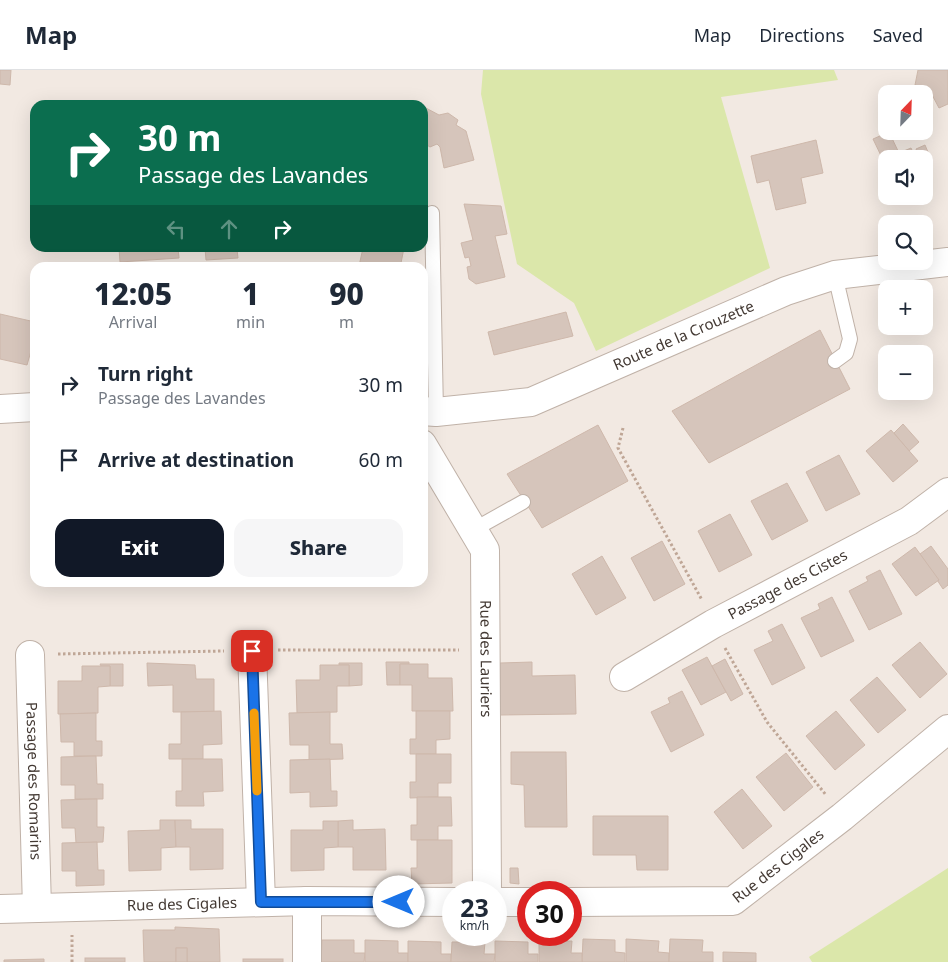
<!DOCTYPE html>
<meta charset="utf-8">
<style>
:root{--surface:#fff;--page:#f6f6f7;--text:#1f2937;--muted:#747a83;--line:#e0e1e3;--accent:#111827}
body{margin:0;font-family:"Noto Sans",sans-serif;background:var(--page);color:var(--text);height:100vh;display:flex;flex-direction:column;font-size:19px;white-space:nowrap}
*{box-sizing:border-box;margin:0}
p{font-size:16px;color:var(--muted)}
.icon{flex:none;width:28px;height:28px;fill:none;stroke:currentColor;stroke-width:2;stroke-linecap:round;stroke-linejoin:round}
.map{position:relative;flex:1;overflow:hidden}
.details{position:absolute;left:30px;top:192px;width:398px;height:325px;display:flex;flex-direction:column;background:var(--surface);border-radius:15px;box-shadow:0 5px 20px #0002}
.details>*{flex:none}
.top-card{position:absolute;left:30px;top:30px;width:398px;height:152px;border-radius:15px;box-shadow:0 5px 20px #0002;background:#0b6e4f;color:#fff;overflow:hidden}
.needle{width:32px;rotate:23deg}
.tools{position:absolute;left:878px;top:15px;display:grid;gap:10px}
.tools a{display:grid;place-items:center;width:55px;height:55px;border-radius:10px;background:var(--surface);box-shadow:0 5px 20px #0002;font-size:25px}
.speed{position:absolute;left:442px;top:811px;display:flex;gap:10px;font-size:25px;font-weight:700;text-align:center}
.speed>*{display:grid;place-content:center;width:65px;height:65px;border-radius:50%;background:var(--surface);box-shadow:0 5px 20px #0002;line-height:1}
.speed small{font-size:12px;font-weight:400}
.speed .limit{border:8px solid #d22;background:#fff;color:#111}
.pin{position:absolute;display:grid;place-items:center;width:42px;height:42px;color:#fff;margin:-21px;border-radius:10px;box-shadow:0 2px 8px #0006}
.me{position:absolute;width:55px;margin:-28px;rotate:270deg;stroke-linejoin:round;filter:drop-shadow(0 0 4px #0008)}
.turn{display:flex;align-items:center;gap:18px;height:105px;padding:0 25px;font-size:22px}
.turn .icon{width:65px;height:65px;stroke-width:2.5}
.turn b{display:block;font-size:35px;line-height:42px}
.lanes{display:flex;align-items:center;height:48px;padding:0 25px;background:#0003;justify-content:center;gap:25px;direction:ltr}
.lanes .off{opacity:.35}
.eta{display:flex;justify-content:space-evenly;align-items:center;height:85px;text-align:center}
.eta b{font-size:30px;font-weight:800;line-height:35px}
.button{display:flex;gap:10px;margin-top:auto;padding:10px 25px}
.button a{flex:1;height:58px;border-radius:15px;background:var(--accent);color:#fff;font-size:20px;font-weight:800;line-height:58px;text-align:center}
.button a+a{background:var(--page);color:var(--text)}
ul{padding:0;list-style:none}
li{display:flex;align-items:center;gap:15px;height:75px;padding:0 25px}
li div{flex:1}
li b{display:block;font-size:19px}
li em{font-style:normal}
header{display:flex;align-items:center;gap:30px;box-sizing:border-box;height:70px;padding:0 25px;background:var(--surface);border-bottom:1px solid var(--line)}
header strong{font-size:24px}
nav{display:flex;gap:28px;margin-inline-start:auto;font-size:18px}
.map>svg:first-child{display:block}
.green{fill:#dbe7aa}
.building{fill:#d6c5bb;stroke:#ceb8ab}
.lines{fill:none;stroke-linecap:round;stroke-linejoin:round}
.lane-casing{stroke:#c0b2a8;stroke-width:16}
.street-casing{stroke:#c0b2a8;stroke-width:30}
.path{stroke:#bfa696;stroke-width:3;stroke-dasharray:2.5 2.5;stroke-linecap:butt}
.lane{stroke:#fff;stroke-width:14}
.street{stroke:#fff;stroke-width:28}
.route-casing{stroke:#114b97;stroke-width:12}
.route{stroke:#1a73e8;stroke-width:9}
.slow{stroke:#f59e0b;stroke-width:9}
.labels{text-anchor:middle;stroke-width:5;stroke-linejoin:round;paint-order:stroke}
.street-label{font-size:15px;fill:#433933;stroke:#fff}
</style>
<header>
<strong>Map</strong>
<nav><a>Map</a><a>Directions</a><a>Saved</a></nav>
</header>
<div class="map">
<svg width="948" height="892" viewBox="0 0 948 892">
<rect width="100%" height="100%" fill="#f2e9e2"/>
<g class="green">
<polygon points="483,0 834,0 838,10 721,27 770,198 596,281 574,233 517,194 481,24"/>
<polygon points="948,798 948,892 812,892 809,887"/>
</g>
<g class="building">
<polygon points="0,0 11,0 10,15 0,14"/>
<polygon points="918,0 948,0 948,34 939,38 929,19 915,15"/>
<polygon points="424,37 439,45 448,43 458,50 456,55 466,61 474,90 444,98 440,77 437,74 430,77 422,72"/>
<polygon points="889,62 899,83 911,78 916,89 886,89 886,96 873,69"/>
<polygon points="816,70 823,103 801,108 806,133 776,140 769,110 757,113 751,86"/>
<polygon points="925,75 930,87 920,89 916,79"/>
<polygon points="464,134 501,136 507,164 495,166 505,207 476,214 469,209 467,197 471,196 469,187 465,188 461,173 473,170"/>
<polygon points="119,178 178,178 179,188 120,192"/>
<polygon points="205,178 271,178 237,179 238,188 206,190"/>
<polygon points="363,178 404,178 400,198 355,198 355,195 359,196"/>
<polygon points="566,242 573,266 494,285 488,262"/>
<polygon points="0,244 35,252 35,267 27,295 0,289"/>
<polygon points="820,260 850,319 709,393 672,341"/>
<polygon points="903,354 919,372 909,381 894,363"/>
<polygon points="598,355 628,411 542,458 507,404"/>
<polygon points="891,360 918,391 893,412 866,381"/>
<polygon points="839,385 860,424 826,441 806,402"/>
<polygon points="787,413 808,451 772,470 751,431"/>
<polygon points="730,444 752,485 719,502 698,461"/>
<polygon points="662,471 685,514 654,531 631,488"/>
<polygon points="931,476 948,499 948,515 943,519 920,484"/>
<polygon points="915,477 939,510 916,526 892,494"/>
<polygon points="602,486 626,528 596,545 572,504"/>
<polygon points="880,500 902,544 869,560 849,521 868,511 866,507"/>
<polygon points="832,527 854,571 821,587 801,548 820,539 818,534"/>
<polygon points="782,554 805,598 772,615 754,580 773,571 768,561"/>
<polygon points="920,572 947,604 920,628 892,595"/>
<polygon points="707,587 726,622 701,635 682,600"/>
<polygon points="725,589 743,624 731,631 712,596"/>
<polygon points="386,592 409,592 409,594 400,594 400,615 387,615"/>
<polygon points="532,592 532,606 575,605 576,644 500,645 500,593"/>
<polygon points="147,593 195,595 196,609 214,609 214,642 173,642 173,615 148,616"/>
<polygon points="339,593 362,593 362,615 349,616 349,595 339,595"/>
<polygon points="100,594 123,594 123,616 110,616 110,596 101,596"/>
<polygon points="400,594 428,594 428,608 452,608 453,641 412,641 412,615 400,615"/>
<polygon points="320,595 349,595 349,616 337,616 337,642 297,643 296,610 320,610"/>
<polygon points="82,596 110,596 110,616 98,617 98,643 58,644 58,611 82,611"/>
<polygon points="877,607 906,640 878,663 850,630"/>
<polygon points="682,621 704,665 671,682 651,642 670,633 668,628"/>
<polygon points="221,641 222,674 203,675 203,689 169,689 169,674 181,674 181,642"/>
<polygon points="416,641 450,641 450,669 436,670 436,684 410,684 410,669 416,669"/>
<polygon points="836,641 865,675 835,700 806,666"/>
<polygon points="330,642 330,674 342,674 343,689 309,690 309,675 290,675 289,643"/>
<polygon points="96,643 96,671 102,671 102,686 74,686 74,672 61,672 60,644"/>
<polygon points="511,682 566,682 567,757 525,757 524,715 511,714"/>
<polygon points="786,683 813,717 784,741 756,707"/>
<polygon points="416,684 451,684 451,713 438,713 438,727 410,728 410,712 416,712"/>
<polygon points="96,686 97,714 103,714 103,729 75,729 75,715 61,715 61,687"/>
<polygon points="182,689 222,689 223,721 203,722 204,736 176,736 176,721 182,721"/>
<polygon points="330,689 331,721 337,721 337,736 310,737 310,722 290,723 290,690"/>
<polygon points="742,719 772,756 743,779 714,742"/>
<polygon points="417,727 451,727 452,756 438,756 438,770 411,770 411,755 417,755"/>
<polygon points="97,729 97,757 104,757 103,772 76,773 75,758 62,758 61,730"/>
<polygon points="593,746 668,746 668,800 637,800 636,785 593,785"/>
<polygon points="160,750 175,750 176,777 161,778 161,800 129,801 128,761 160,760"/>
<polygon points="175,750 191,750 191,759 223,759 223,799 190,800 190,777 176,777"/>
<polygon points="353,750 353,760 385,759 386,800 353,800 353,777 338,777 338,751"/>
<polygon points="323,751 338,751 338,777 324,778 324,800 291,801 291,760 323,760"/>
<polygon points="417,770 452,770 452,813 412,814 411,798 417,798"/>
<polygon points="97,772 98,800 104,800 104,815 76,816 76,801 62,801 62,773"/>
<polygon points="510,798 518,798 519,814 510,813"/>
<polygon points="175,857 219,859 220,892 187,892 187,878 176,878 176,892 144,892 143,860 175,860"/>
<polygon points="583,869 615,870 615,882 625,883 625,892 582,892"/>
<polygon points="626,869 659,871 658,882 669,883 669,892 626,892"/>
<polygon points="670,869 703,870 702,882 713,882 713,892 669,892"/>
<polygon points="322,870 354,870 354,883 365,883 364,892 321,892"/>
<polygon points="365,870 398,871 398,883 408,883 408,892 365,892"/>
<polygon points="408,871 441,872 441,884 451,884 451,892 408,892"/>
<polygon points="495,871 528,872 528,884 538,884 538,892 495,892"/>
<polygon points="539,871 572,871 571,883 582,883 582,892 539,892"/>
<polygon points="452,872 485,872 484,884 495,884 494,892 451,892"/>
<rect x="176" y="878" width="11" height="14"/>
<polygon points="723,882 756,883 756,892 723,892"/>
<rect x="85" y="888" width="40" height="4"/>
<polygon points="44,889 44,892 4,892 4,890"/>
<rect x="243" y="889" width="40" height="3"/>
</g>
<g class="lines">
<g class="lane-casing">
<g id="lane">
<polyline points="432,143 436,342"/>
<polyline points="835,291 846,283 850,269 835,205"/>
<polyline points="473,460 523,432"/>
</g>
</g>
<g class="street-casing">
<g id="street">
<polyline points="0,339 35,337"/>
<path id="s1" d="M422 341 436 342 531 332 786 221 835 205 948 192"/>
<path id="s2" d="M422 374 485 480 487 822"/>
<polyline points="252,581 261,832"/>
<path id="s3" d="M30 585 37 838"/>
<path id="s4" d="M624 607 713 554 909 451 948 422"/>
<polyline points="307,831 307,892"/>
<polyline points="496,832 529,832"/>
<path id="s5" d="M571 832 733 831 842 747 948 659"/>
<path id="s6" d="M0 839 307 831 454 832"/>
</g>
</g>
<g class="path">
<polyline points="623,358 618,378 702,530"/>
<polyline points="725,578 767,652 826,725"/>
<polyline points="278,580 459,580"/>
<polyline points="58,584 224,581"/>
<polyline points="72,892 72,865"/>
</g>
<use href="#lane" class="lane"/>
<use href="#street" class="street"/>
</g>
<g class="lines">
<g class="route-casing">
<polyline id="route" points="252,581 261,832 399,832"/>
</g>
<use href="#route" class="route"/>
<polyline class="slow" points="254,643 257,721"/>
</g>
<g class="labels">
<g class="street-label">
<text dy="5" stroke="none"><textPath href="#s1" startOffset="276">Route de la Crouzette</textPath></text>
<text dy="5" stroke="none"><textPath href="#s4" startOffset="188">Passage des Cistes</textPath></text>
<text dy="5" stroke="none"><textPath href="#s2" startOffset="232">Rue des Lauriers</textPath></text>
<text dy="5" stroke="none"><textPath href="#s3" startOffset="126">Passage des Romarins</textPath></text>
<text dy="5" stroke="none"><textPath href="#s5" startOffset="219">Rue des Cigales</textPath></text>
<text dy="5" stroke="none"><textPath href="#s6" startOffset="182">Rue des Cigales</textPath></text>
</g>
</g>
</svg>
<div class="tools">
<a><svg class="needle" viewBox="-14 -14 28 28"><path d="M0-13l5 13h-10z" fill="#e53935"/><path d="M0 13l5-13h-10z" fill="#747a83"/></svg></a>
<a><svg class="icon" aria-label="sound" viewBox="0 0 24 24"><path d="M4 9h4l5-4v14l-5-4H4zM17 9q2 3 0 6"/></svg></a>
<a><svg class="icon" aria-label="search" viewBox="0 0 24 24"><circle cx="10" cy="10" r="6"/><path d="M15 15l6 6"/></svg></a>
<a>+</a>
<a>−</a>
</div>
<div class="speed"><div>23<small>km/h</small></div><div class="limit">30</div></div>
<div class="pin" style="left:252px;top:581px;background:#d93025"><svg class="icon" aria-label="arrive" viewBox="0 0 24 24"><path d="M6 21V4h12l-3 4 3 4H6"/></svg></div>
<svg class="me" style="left:399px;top:832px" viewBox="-20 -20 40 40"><circle r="19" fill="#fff"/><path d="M0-13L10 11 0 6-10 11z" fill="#1a73e8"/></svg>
<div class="top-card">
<div class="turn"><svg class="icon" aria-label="right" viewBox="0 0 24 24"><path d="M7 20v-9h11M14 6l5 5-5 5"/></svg><div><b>30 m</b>Passage des Lavandes</div></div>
<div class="lanes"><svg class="icon off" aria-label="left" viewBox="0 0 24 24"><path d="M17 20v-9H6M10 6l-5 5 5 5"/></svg><svg class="icon off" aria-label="ahead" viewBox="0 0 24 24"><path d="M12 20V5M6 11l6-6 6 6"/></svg><svg class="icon" aria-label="right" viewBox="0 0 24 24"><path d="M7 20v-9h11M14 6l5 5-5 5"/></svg></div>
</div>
<section class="details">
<div class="eta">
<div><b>12:05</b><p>Arrival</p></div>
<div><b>1</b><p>min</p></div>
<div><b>90</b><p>m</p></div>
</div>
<ul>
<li><svg class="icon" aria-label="right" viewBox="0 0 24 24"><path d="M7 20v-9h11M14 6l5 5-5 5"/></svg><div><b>Turn right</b><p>Passage des Lavandes</p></div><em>30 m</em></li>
<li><svg class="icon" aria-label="arrive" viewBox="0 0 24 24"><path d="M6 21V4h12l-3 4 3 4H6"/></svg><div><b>Arrive at destination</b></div><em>60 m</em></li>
</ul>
<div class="button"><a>Exit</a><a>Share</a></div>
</section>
</div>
